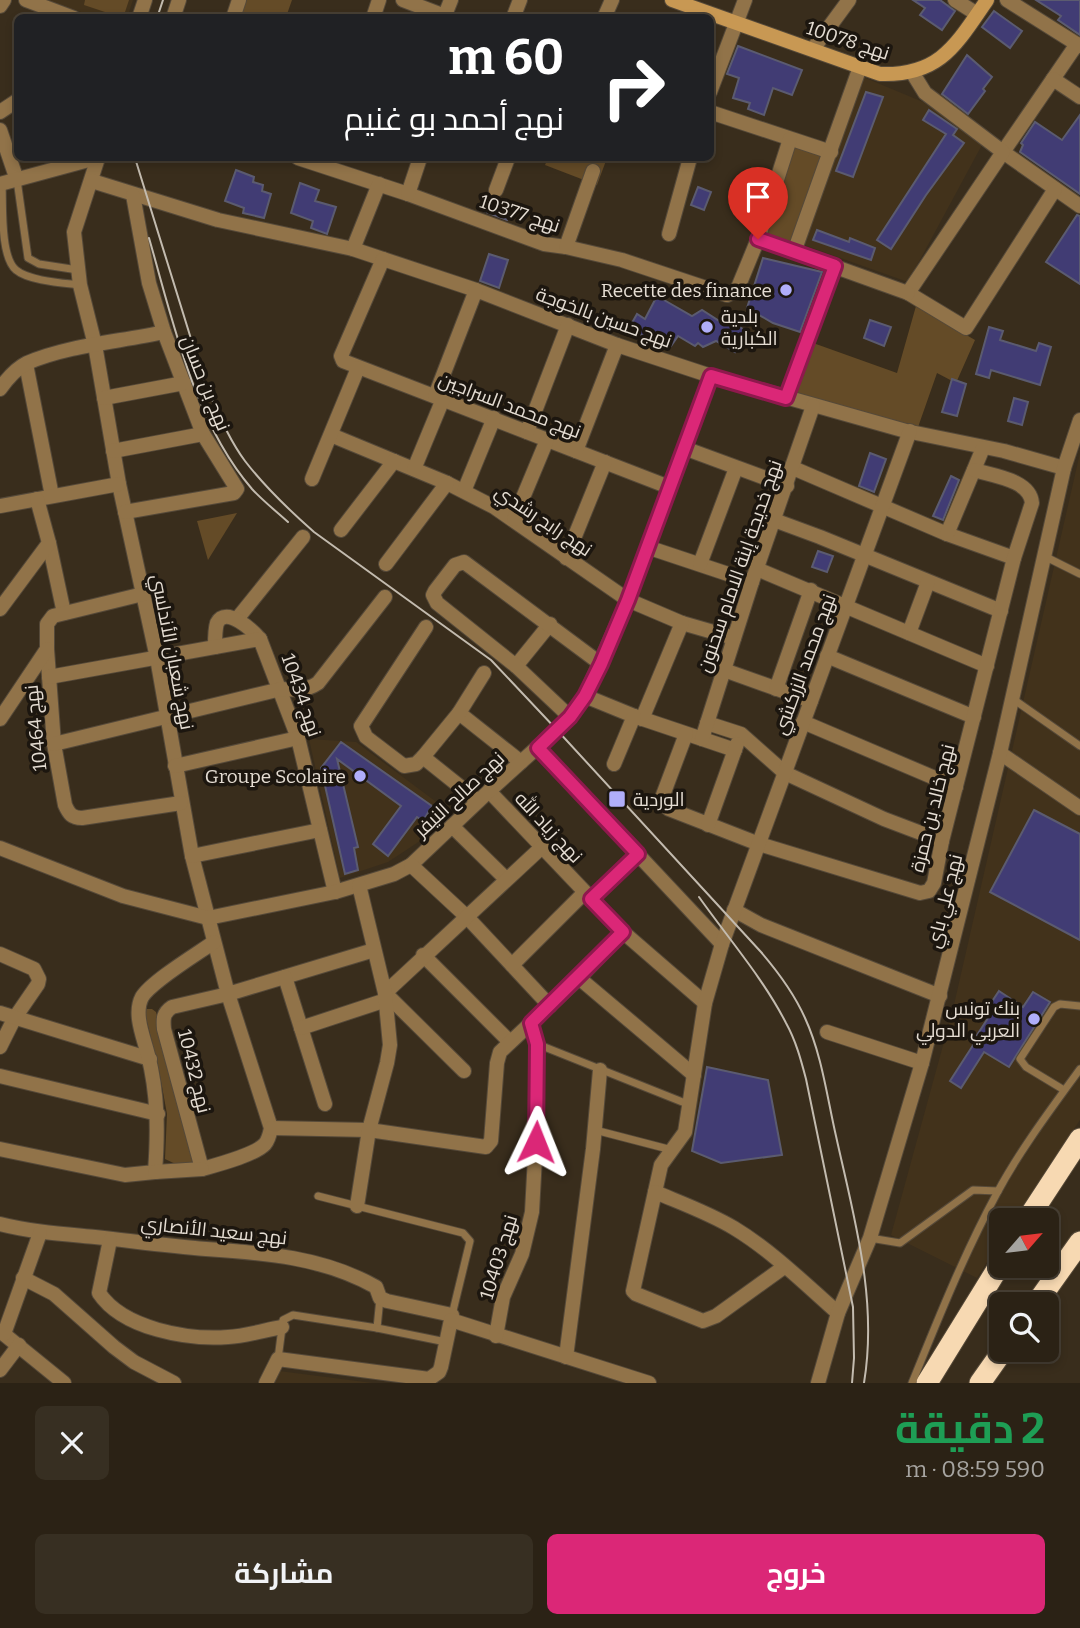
<!DOCTYPE html>
<html lang="ar">
<meta charset="utf-8">
<style>
:root{--surface:#2b2215;--page:#372f22;--text:#f1f3f6;--muted:#a6a4a0;--line:#473f34;--accent:#db2777}
body{margin:0;font-family:Bitter,Cairo,serif;background:var(--page);color:var(--text);direction:rtl;height:100vh;display:flex;flex-direction:column;font-size:26px;white-space:nowrap}
*{box-sizing:border-box;margin:0}
p{font-size:23px;color:var(--muted)}
.icon{flex:none;width:38px;height:38px;fill:none;stroke:currentColor;stroke-width:2;stroke-linecap:round;stroke-linejoin:round}
.map{position:relative;height:1383px;overflow:hidden;direction:ltr}
.panel{display:flex;flex-direction:column;background:var(--surface);flex:1}
.panel>*{flex:none}
.hud{position:absolute;left:14px;top:14px;width:700px;height:147px;border-radius:10px;box-shadow:0 4px 10px #0003,0 0 0 2px var(--line);direction:rtl;background:#202124;color:#fff;overflow:hidden}
.needle{width:46px;rotate:62deg}
.tools{position:absolute;left:989px;top:1208px;display:grid;gap:14px}
.tools a{display:grid;place-items:center;width:70px;height:70px;border-radius:10px;background:var(--surface);box-shadow:0 4px 10px #0003,0 0 0 2px var(--line);font-size:35px}
.pin{position:absolute;display:grid;place-items:center;width:60px;height:60px;color:#fff;margin:-72px -30px;border-radius:50% 50% 50% 0;rotate:-45deg;box-shadow:0 0 7px #0007}
.pin .icon{rotate:45deg}
.me{position:absolute;width:77px;margin:-38px;rotate:2deg;stroke-linejoin:round;filter:drop-shadow(0 0 5px #0008)}
.turn{display:flex;align-items:center;gap:24px;height:147px;padding:0 35px;font-size:32px}
.turn .icon{width:91px;height:91px;stroke-width:2.5}
.turn b{display:block;font-size:49px;line-height:60px}
.round{display:grid;place-items:center;flex:none;width:74px;height:74px;border-radius:10px;background:var(--page)}
.headline{display:flex;align-items:center;justify-content:space-between;height:119px;padding:0 35px}
h1{font-size:42px;font-weight:700;line-height:52px;color:#1e9e55}
.button{display:flex;gap:14px;margin-top:auto;padding:14px 35px}
.button a{flex:1;height:80px;border-radius:10px;background:var(--accent);color:#fff;font-size:28px;font-weight:700;line-height:80px;text-align:center}
.button a+a{background:var(--page);color:var(--text)}
.map>svg:first-child{display:block}
.built{fill:#42321b}
.green{fill:#644b27}
.building{fill:#413c74;stroke:#5b5b70;stroke-width:2}
.lines{fill:none;stroke-linecap:round;stroke-linejoin:round}
.lane-casing{stroke:#554939;stroke-width:9}
.street-casing{stroke:#554939;stroke-width:16}
.secondary-casing{stroke:#554939;stroke-width:16}
.highway-casing{stroke:#554939;stroke-width:23}
.lane{stroke:#917349;stroke-width:7}
.street{stroke:#917349;stroke-width:14}
.secondary{stroke:#c89853;stroke-width:14}
.highway{stroke:#f7d9b2;stroke-width:21}
.tram{stroke:#c3bbaf;stroke-width:2}
.route-casing{stroke:#8e194d;stroke-width:18}
.route{stroke:#db2777;stroke-width:12}
.poi-dot{fill:#b0aefa;stroke:#1c160f;stroke-width:2.5}
.labels{text-anchor:middle;stroke-width:7;stroke-linejoin:round;paint-order:stroke}
.street-label{font-size:19px;fill:#e5ddd3;stroke:#1c160f}
.poi-label{font-size:19px;fill:#e5ddd3;stroke:#1c160f;text-anchor:end}
</style>
<div class="map">
<svg width="1080" height="1383" viewBox="0 0 1080 1383">
<rect width="100%" height="100%" fill="#392d1c"/>
<g class="built">
<polygon points="43,0 133,0 127,18 97,17"/>
<polygon points="863,77 923,102 983,143 908,282 804,245"/>
<polygon points="1080,453 1080,1120 1014,1220 1001,1220 1001,1240 977,1278 891,1235 953,1009"/>
<polygon points="309,739 356,742 447,810 426,837 388,862 340,878"/>
<polygon points="279,1371 373,1383 274,1383"/>
</g>
<g class="green">
<polygon points="85,0 129,0 123,18 84,5"/>
<polygon points="246,0 292,0 286,17 240,18"/>
<polygon points="786,134 825,147 787,258 748,244"/>
<polygon points="548,158 607,158 597,185 545,165"/>
<polygon points="916,306 975,340 956,383 937,373 917,430 782,392 802,339 897,373"/>
<polygon points="237,513 208,560 197,521"/>
<polygon points="146,1009 152,1009 156,1012 197,1165 182,1167 165,1159 167,1114 159,1070 145,1014"/>
</g>
<g class="building">
<polygon points="913,0 940,0 955,11 942,30 920,15 925,8"/>
<polygon points="1036,0 1080,0 1080,35 1058,20 1061,16"/>
<polygon points="994,11 1022,31 1010,48 982,27"/>
<polygon points="738,46 802,70 792,95 773,88 764,115 748,109 750,103 733,98 739,78 727,74"/>
<polygon points="967,55 992,77 983,89 985,91 968,114 942,94"/>
<polygon points="866,92 883,97 853,177 836,171"/>
<polygon points="929,110 957,129 953,135 964,143 926,195 891,249 877,240 946,134 923,120"/>
<polygon points="1080,115 1080,194 1020,152 1023,145 1021,143 1035,122 1062,140"/>
<polygon points="236,170 254,177 253,182 263,185 262,191 271,194 264,218 243,213 244,208 225,201"/>
<polygon points="300,183 319,190 315,201 336,207 327,234 311,228 313,221 291,213"/>
<polygon points="698,187 711,192 704,210 691,205"/>
<polygon points="497,203 511,208 507,220 483,211 485,204 495,208"/>
<polygon points="1077,215 1080,216 1080,284 1046,262"/>
<polygon points="817,230 849,242 850,238 875,248 871,260 813,240"/>
<polygon points="489,254 508,260 499,288 480,281"/>
<polygon points="763,258 822,272 800,332 773,323 747,308"/>
<polygon points="657,296 692,316 702,310 724,324 727,319 746,331 735,352 716,341 703,347 698,343 695,346 678,336 671,346 628,330 637,314 645,319"/>
<polygon points="870,320 891,327 884,346 864,338"/>
<polygon points="989,327 1003,331 1000,340 1036,351 1039,343 1051,347 1040,385 991,370 989,378 976,374"/>
<polygon points="952,379 966,384 957,416 942,412"/>
<polygon points="1014,398 1028,402 1022,425 1008,421"/>
<polygon points="870,453 886,459 874,492 859,486"/>
<polygon points="951,476 959,480 943,520 933,516"/>
<polygon points="818,551 833,556 827,572 812,567"/>
<polygon points="341,742 432,806 423,821 417,817 388,856 373,844 401,806 337,759 358,847 354,848 358,870 345,874 321,768"/>
<polygon points="1034,810 1080,834 1080,940 990,892"/>
<polygon points="999,991 1023,1007 1033,992 1050,1002 1009,1067 984,1052 961,1088 950,1081 979,1036 977,1035 988,1018 983,1015"/>
<polygon points="707,1067 768,1080 782,1155 721,1163 692,1151"/>
</g>
<g class="lines">
<g class="lane-casing">
<g id="lane">
<polyline points="17,180 28,258 39,264 78,270"/>
<path d="M2 184C3 204 0 257 16 270 29 281 64 283 80 285"/>
<polyline points="1044,556 1080,574"/>
<polyline points="1013,699 1080,746"/>
<polyline points="537,1044 690,1105"/>
<polyline points="1064,1090 1026,1067 1020,1059 1054,1007 1060,1004 1080,1006"/>
<polyline points="595,1130 672,1150"/>
<polyline points="318,1196 463,1233 470,1241 452,1315"/>
<polyline points="870,1238 900,1243 973,1190 998,1191"/>
<polyline points="380,1298 377,1328 446,1342"/>
<polyline points="278,1359 283,1320 293,1315 377,1328"/>
<path d="M912 1383C938 1319 964 1254 997 1193 1020 1150 1051 1109 1080 1069"/>
</g>
</g>
<g class="street-casing">
<g id="street">
<polyline points="26,0 74,18"/>
<polyline points="403,0 450,18"/>
<polyline points="955,0 977,14"/>
<polyline points="1007,0 1080,46"/>
<polyline points="0,6 4,0"/>
<polyline points="445,15 451,0"/>
<polyline points="139,18 145,0"/>
<polyline points="173,18 179,0"/>
<polyline points="233,18 239,0"/>
<polyline points="373,18 379,0"/>
<polyline points="513,18 520,0"/>
<polyline points="604,18 612,0"/>
<polyline points="1077,44 1003,152 1080,206"/>
<polyline points="813,49 849,0"/>
<polyline points="912,72 925,93 1003,152 908,293 966,328 1055,189"/>
<polyline points="1053,79 1080,97"/>
<polyline points="710,92 745,0"/>
<polyline points="0,112 18,100"/>
<polyline points="710,112 831,152"/>
<polyline points="0,130 17,180"/>
<path d="M98 158 74 232 80 285 95 345 119 484 157 658 192 856 228 994 271 1128C270 1133 269 1139 265 1144 255 1155 216 1165 202 1169L164 1029C163 1019 163 1013 172 1007L228 994 374 950"/>
<polyline points="298,158 408,194 544,244 566,247 622,260 727,295 737,290 758,239 790,139"/>
<polyline points="92,181 218,220 353,249 476,290 617,345 711,376 906,431 1004,451 1064,468"/>
<polyline points="0,184 96,158"/>
<polyline points="496,190 508,158"/>
<polyline points="408,194 420,158"/>
<polyline points="133,195 149,283 164,332"/>
<polyline points="669,234 690,158"/>
<polyline points="758,239 908,293"/>
<polyline points="566,247 593,171"/>
<polyline points="353,249 379,184"/>
<polyline points="794,252 860,67"/>
<polyline points="383,259 341,356 343,361 669,487"/>
<polyline points="26,364 52,496"/>
<path d="M0 389C7 379 15 369 27 363 69 345 119 342 164 332L203 434 237 489 234 493 125 512"/>
<polyline points="435,396 476,290"/>
<polyline points="104,398 184,383"/>
<polyline points="786,398 835,266"/>
<polyline points="527,432 568,325"/>
<polyline points="331,435 447,483 494,507 628,600 682,623 734,638"/>
<polyline points="684,448 787,486"/>
<polyline points="113,451 203,434"/>
<polyline points="576,451 617,345"/>
<polyline points="793,468 947,534 1014,558"/>
<polyline points="414,469 443,399"/>
<polyline points="312,479 358,368"/>
<polyline points="464,491 494,418"/>
<polyline points="0,506 119,484"/>
<polyline points="514,519 547,440"/>
<polyline points="774,520 820,537 1001,611"/>
<polyline points="341,530 394,461"/>
<polyline points="947,534 983,448"/>
<polyline points="49,543 64,613"/>
<polyline points="647,547 752,582"/>
<polyline points="566,558 605,462"/>
<polyline points="386,564 447,483"/>
<polyline points="700,564 736,468"/>
<polyline points="757,569 987,666"/>
<path d="M143 594 53 616 47 624V649L54 744 65 805C69 814 72 818 82 818L181 803"/>
<polyline points="0,609 49,543 37,499"/>
<polyline points="237,619 303,537"/>
<polyline points="909,633 928,582"/>
<path d="M215 647C215 640 215 629 217 623 226 605 253 631 260 639"/>
<polyline points="827,656 974,717"/>
<polyline points="516,666 550,624"/>
<polyline points="724,670 811,701"/>
<polyline points="49,677 260,639 298,738 335,892"/>
<polyline points="776,689 811,590"/>
<polyline points="585,696 634,716 735,750"/>
<polyline points="459,713 521,762"/>
<polyline points="570,717 516,666 437,603 433,595 435,591 455,565 464,562 601,664"/>
<polyline points="0,719 47,649"/>
<polyline points="642,719 682,623"/>
<polyline points="803,722 956,787"/>
<polyline points="707,723 741,734 785,773 884,819 942,841"/>
<path d="M686 734 663 795 665 805 669 809 759 844 920 893 929 891 934 883 942 841 1014 558 1032 503C1030 480 994 476 974 470"/>
<polyline points="702,739 752,582 813,406"/>
<path d="M54 744 281 689C295 690 306 691 318 683L385 597"/>
<polyline points="538,748 722,944"/>
<polyline points="1000,753 1080,808"/>
<polyline points="423,757 416,764 404,766 366,737 361,726 426,627"/>
<polyline points="614,764 634,716"/>
<polyline points="175,766 298,738"/>
<polyline points="489,791 623,932 705,1003"/>
<polyline points="478,801 423,757 459,713 484,673"/>
<polyline points="708,825 737,744"/>
<polyline points="452,826 506,879"/>
<polyline points="0,848 123,896 208,918 335,892 394,874 411,865 489,791 551,735 570,717 585,696 628,600 711,376"/>
<polyline points="192,856 320,830"/>
<polyline points="411,865 467,917 550,1006"/>
<polyline points="591,899 638,854"/>
<polyline points="734,910 761,925 940,996"/>
<polyline points="0,954 34,969 39,979 38,984 14,1019 0,1047"/>
<polyline points="423,955 510,1042"/>
<polyline points="512,965 584,893"/>
<polyline points="285,977 325,1104"/>
<polyline points="579,978 694,1075"/>
<polyline points="0,1013 150,1059"/>
<polyline points="301,1028 386,1000"/>
<polyline points="827,1032 922,1063"/>
<polyline points="464,1071 385,993 542,847"/>
<polyline points="0,1076 158,1114"/>
<polyline points="271,1128 369,1130 486,1147 491,1141 497,1063 500,1052 579,978 623,932"/>
<path d="M0 1149 125 1175 155 1172C158 1132 158 1094 148 1055 144 1038 133 1014 142 997 152 981 197 954 214 942"/>
<polyline points="155,1172 202,1169"/>
<polyline points="655,1192 661,1165 685,1132 705,1003 722,944 910,431"/>
<polyline points="357,1206 369,1130 387,1063 390,1045 385,993 359,885"/>
<path d="M0 1224C31 1232 63 1234 95 1237 132 1241 169 1246 206 1249 265 1253 323 1257 376 1287L380 1298 387 1301 452 1315 441 1367 439 1372 429 1379 278 1359 266 1383"/>
<path d="M110 1240 99 1293C123 1329 188 1340 228 1337 246 1336 265 1330 282 1327"/>
<path d="M784 1267 716 1316 703 1321 636 1294 633 1291 655 1192C681 1203 709 1213 734 1228 772 1251 805 1284 838 1313"/>
<polyline points="23,1278 54,1294 114,1347 134,1362 174,1383"/>
<polyline points="451,1320 649,1383"/>
<polyline points="0,1331 64,1383"/>
<polyline points="4,1334 40,1233"/>
<polyline points="496,1336 503,1297 522,1254 532,1212 537,1120 537,1044 531,1023"/>
<polyline points="566,1357 593,1149 600,1070"/>
<polyline points="0,1370 19,1345"/>
<polyline points="818,1383 838,1313 870,1238 922,1063 1000,753 1064,468 1080,420"/>
</g>
</g>
<g class="secondary-casing">
<path id="secondary" d="M672 0 880 74C940 76 956 45 987 0"/>
</g>
<g class="highway-casing">
<g id="highway">
<polyline points="1027,1220 1080,1139"/>
<polyline points="1036,1304 1080,1242"/>
<polyline points="927,1383 1001,1263"/>
<polyline points="980,1383 1004,1349"/>
</g>
</g>
<use href="#lane" class="lane"/>
<use href="#street" class="street"/>
<use href="#secondary" class="secondary"/>
<use href="#highway" class="highway"/>
<g class="tram">
<polyline points="157,18 163,0"/>
<path d="M135 158 205 384C217 410 228 438 245 461 265 487 289 510 314 532L491 660 557 730 761 952C779 973 794 993 805 1018 822 1055 827 1097 836 1136 854 1218 878 1299 864 1383"/>
<path d="M149 238C173 321 194 422 252 489 263 501 276 511 288 522"/>
<path d="M699 897C728 938 763 978 786 1023 796 1041 801 1060 806 1079L853 1307 854 1358 852 1383"/>
</g>
</g>
<g class="lines">
<g class="route-casing">
<polyline id="route" points="536,1142 537,1044 531,1023 623,932 591,899 638,854 538,748 570,717 585,696 601,664 628,600 711,376 786,398 835,266 758,239"/>
</g>
<use href="#route" class="route"/>
</g>
<g class="poi-dot">
<circle cx="786" cy="290" r="7"/>
<circle cx="707" cy="327" r="7"/>
<circle cx="360" cy="776" r="7"/>
<rect x="608" y="790" width="18" height="18" rx="3.5"/>
<circle cx="1034" cy="1019" r="7"/>
</g>
<g class="labels">
<g class="street-label">
<text transform="translate(848 40) rotate(18)" y="7">نهج 10078</text>
<text transform="translate(520 213) rotate(18)" y="7">نهج 10377</text>
<text transform="translate(604 317) rotate(20)" y="7">نهج حسين بالخوجة</text>
<text transform="translate(206 383) rotate(68)" y="7">نهج بن حسان</text>
<text transform="translate(510 405) rotate(21)" y="7">نهج محمد السراجين</text>
<text transform="translate(544 520) rotate(34)" y="7">نهج رابح رشدي</text>
<text transform="translate(739 566) rotate(-71)" y="7">نهج خديجة إبنة الامام سحنون</text>
<text transform="translate(173 652) rotate(79)" y="7">نهج شعبان الأندلسي</text>
<text transform="translate(804 664) rotate(-70)" y="7">نهج محمد الزركشي</text>
<text transform="translate(302 695) rotate(71)" y="7">نهج 10434</text>
<text transform="translate(35 728) rotate(-96)" y="7">نهج 10464</text>
<text transform="translate(459 794) rotate(-43)" y="7">نهج صالح النيفر</text>
<text transform="translate(932 808) rotate(-76)" y="7">نهج خالد بن حمزة</text>
<text transform="translate(549 827) rotate(47)" y="7">نهج زياد الله</text>
<text transform="translate(944 901) rotate(-76)" y="7">نهج علي باي</text>
<text transform="translate(195 1071) rotate(76)" y="7">نهج 10432</text>
<text transform="translate(214 1230) rotate(6)" y="7">نهج سعيد الأنصاري</text>
<text transform="translate(498 1257) rotate(-73)" y="7">نهج 10403</text>
</g>
<g class="poi-label">
<text x="772" y="297">Recette des finance</text>
<text x="721" y="323" text-anchor="start">بلدية<tspan x="721" dy="22">الكبارية</tspan></text>
<text x="346" y="783">Groupe Scolaire</text>
<text x="633" y="806" text-anchor="start">الوردية</text>
<text x="1020" y="1015">بنك تونس<tspan x="1020" dy="22">العربي الدولي</tspan></text>
</g>
</g>
</svg>
<div class="tools">
<a><svg class="needle" viewBox="-14 -14 28 28"><path d="M0-13l5 13h-10z" fill="#e53935"/><path d="M0 13l5-13h-10z" fill="#a6a4a0"/></svg></a>
<a><svg class="icon" aria-label="search" viewBox="0 0 24 24"><circle cx="10" cy="10" r="6"/><path d="M15 15l6 6"/></svg></a>
</div>
<div class="pin" style="left:758px;top:239px;background:#d93025"><svg class="icon" aria-label="arrive" viewBox="0 0 24 24"><path d="M6 21V4h12l-3 4 3 4H6"/></svg></div>
<svg class="me" style="left:536px;top:1142px" viewBox="-20 -20 40 40"><path d="M0-17L14 15 0 8-14 15z" fill="#db2777" stroke="#fff" stroke-width="4"/></svg>
<div class="hud">
<div class="turn"><svg class="icon" aria-label="right" viewBox="0 0 24 24"><path d="M7 20v-9h11M14 6l5 5-5 5"/></svg><div><b>60 m</b>نهج أحمد بو غنيم</div></div>
</div>
</div>
<section class="panel">
<div class="headline"><div><h1>2 دقيقة</h1><p>590 m · 08:59</p></div><a class="round"><svg class="icon" aria-label="close" viewBox="0 0 24 24"><path d="M6 6l12 12M18 6L6 18"/></svg></a></div>
<div class="button"><a>خروج</a><a>مشاركة</a></div>
</section>
